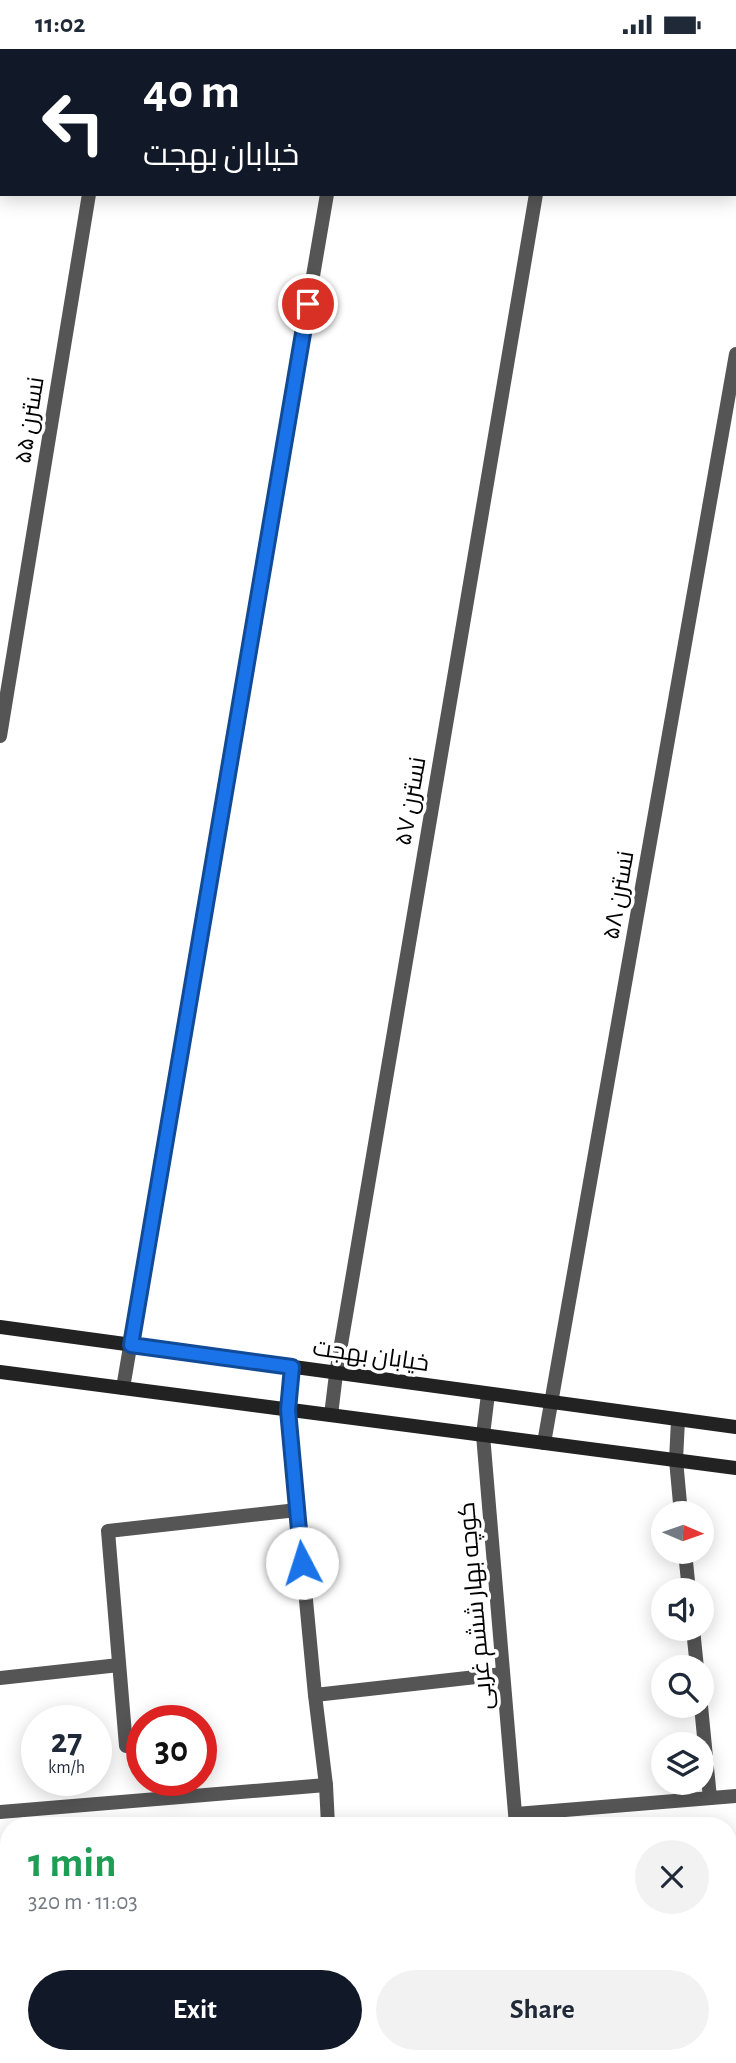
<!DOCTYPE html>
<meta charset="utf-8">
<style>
:root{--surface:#fff;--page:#f2f2f3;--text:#1f2937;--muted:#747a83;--accent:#111827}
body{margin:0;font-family:"Alegreya Sans",Cairo,sans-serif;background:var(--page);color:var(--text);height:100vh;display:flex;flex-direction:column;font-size:26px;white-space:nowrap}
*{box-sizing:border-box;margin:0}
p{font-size:23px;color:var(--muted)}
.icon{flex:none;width:38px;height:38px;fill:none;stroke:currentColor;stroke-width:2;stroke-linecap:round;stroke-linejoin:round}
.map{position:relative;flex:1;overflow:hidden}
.panel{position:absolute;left:0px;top:1768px;width:737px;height:247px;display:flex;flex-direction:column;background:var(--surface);border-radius:28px 28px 0 0;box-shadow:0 4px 18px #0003}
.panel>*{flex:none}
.guide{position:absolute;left:0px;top:0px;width:737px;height:147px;box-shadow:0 4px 18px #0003;background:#111827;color:#fff;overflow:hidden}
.needle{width:46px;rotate:92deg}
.tools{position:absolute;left:651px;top:1452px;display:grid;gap:14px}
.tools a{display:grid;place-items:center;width:63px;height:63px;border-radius:50%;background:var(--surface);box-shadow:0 4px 18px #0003;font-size:35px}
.speed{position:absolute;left:21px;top:1656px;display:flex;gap:14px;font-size:35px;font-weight:700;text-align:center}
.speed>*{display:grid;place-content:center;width:91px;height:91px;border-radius:50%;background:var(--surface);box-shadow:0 4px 18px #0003;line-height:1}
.speed small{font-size:18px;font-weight:400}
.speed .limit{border:10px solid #d22;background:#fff;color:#111}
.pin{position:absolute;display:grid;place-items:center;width:60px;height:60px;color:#fff;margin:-30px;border:4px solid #fff;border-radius:50%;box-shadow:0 2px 7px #0007}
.me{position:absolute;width:77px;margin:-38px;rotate:355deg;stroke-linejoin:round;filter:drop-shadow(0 0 5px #0008)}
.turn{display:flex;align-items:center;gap:24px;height:147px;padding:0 28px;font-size:32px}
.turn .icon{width:91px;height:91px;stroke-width:2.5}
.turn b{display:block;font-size:49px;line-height:60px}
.round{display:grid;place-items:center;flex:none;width:74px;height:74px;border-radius:37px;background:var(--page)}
.headline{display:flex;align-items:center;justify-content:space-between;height:119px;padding:0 28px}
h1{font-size:42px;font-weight:700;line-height:52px;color:#1e9e55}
.primary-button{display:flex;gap:14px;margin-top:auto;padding:14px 28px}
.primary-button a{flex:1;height:80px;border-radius:42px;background:var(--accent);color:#fff;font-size:28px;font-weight:700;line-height:80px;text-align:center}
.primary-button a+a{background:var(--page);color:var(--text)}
.status{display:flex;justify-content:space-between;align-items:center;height:49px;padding:0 35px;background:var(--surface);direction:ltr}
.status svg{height:19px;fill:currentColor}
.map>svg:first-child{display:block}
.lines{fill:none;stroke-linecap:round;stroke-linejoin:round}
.street{stroke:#555;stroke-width:14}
.secondary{stroke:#222;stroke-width:14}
.route-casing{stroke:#114b97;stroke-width:18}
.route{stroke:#1a73e8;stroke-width:12}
.labels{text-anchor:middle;stroke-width:7;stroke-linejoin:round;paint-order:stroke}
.street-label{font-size:24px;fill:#000;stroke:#fff}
</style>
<div class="status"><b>11:02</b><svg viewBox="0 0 49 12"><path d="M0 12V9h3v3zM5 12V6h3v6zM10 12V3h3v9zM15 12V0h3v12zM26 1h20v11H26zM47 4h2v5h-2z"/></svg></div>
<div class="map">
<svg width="736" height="2014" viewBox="0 0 736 2014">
<rect width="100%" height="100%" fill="#fff"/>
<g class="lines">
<g class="street">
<polyline points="113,2 113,0"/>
<polyline points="0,687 89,145"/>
<polyline points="292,1318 288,1361 315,1646 326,1736 328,1776"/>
<polyline points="123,1339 327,145"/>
<polyline points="488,1345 483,1386 516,1776"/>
<polyline points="331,1366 336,1325 536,145"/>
<polyline points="678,1371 676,1411 681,1465"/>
<polyline points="544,1394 736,305"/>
<polyline points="685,1503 689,1542"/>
<polyline points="693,1580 697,1619"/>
<polyline points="0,1629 119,1616"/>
<polyline points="315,1646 503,1625"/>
<polyline points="701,1657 710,1749"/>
<polyline points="126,1697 108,1482 297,1461"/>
<polyline points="0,1763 326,1736"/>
<polyline points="516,1765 736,1747"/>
<polyline points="728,1942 736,1941"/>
<polyline points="154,2006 154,2014"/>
<polyline points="342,2006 343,2014"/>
<polyline points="535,2006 536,2014"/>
</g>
<g class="secondary">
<polyline points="352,0 372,2"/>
<polyline points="714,0 733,2"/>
<polyline points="735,33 736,34"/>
<polyline points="0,1278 736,1378"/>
<polyline points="0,1323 736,1419"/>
</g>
</g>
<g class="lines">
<g class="route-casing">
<polyline id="route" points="302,1514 288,1361 292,1318 131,1296 308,255"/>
</g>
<use href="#route" class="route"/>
</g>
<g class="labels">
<g class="street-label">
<text transform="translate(29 371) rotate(-81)" y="8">نسترن ۵۵</text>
<text transform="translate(410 752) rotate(-80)" y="8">نسترن ۵۷</text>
<text transform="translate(618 846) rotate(-80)" y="8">نسترن ۵۸</text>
<text transform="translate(371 1306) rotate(8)" y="8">خیابان بهجت</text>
<text transform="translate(475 1557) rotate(-95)" y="8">کوچه بهار ششم غربی</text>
</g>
</g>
</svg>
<div class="tools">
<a><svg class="needle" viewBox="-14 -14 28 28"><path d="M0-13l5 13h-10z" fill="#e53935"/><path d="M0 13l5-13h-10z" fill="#747a83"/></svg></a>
<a><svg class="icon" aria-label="sound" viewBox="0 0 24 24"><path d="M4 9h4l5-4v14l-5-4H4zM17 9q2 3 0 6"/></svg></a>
<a><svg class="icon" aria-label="search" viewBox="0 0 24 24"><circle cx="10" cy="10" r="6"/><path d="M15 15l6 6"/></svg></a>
<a><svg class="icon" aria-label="layers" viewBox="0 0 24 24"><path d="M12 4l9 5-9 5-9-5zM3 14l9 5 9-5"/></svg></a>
</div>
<div class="speed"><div>27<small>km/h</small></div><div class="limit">30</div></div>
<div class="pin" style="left:308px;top:255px;background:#d93025"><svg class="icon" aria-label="arrive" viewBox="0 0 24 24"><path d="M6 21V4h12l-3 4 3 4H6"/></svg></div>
<svg class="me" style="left:302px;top:1514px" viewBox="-20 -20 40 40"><circle r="19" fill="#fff"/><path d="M0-13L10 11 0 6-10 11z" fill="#1a73e8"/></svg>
<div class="guide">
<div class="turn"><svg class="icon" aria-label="left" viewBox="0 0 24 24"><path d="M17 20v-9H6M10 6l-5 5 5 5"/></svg><div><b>40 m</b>خیابان بهجت</div></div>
</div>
<section class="panel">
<div class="headline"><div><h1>1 min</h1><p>320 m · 11:03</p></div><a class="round"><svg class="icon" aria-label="close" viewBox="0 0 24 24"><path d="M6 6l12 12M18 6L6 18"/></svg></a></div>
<div class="primary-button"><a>Exit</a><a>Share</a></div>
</section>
</div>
